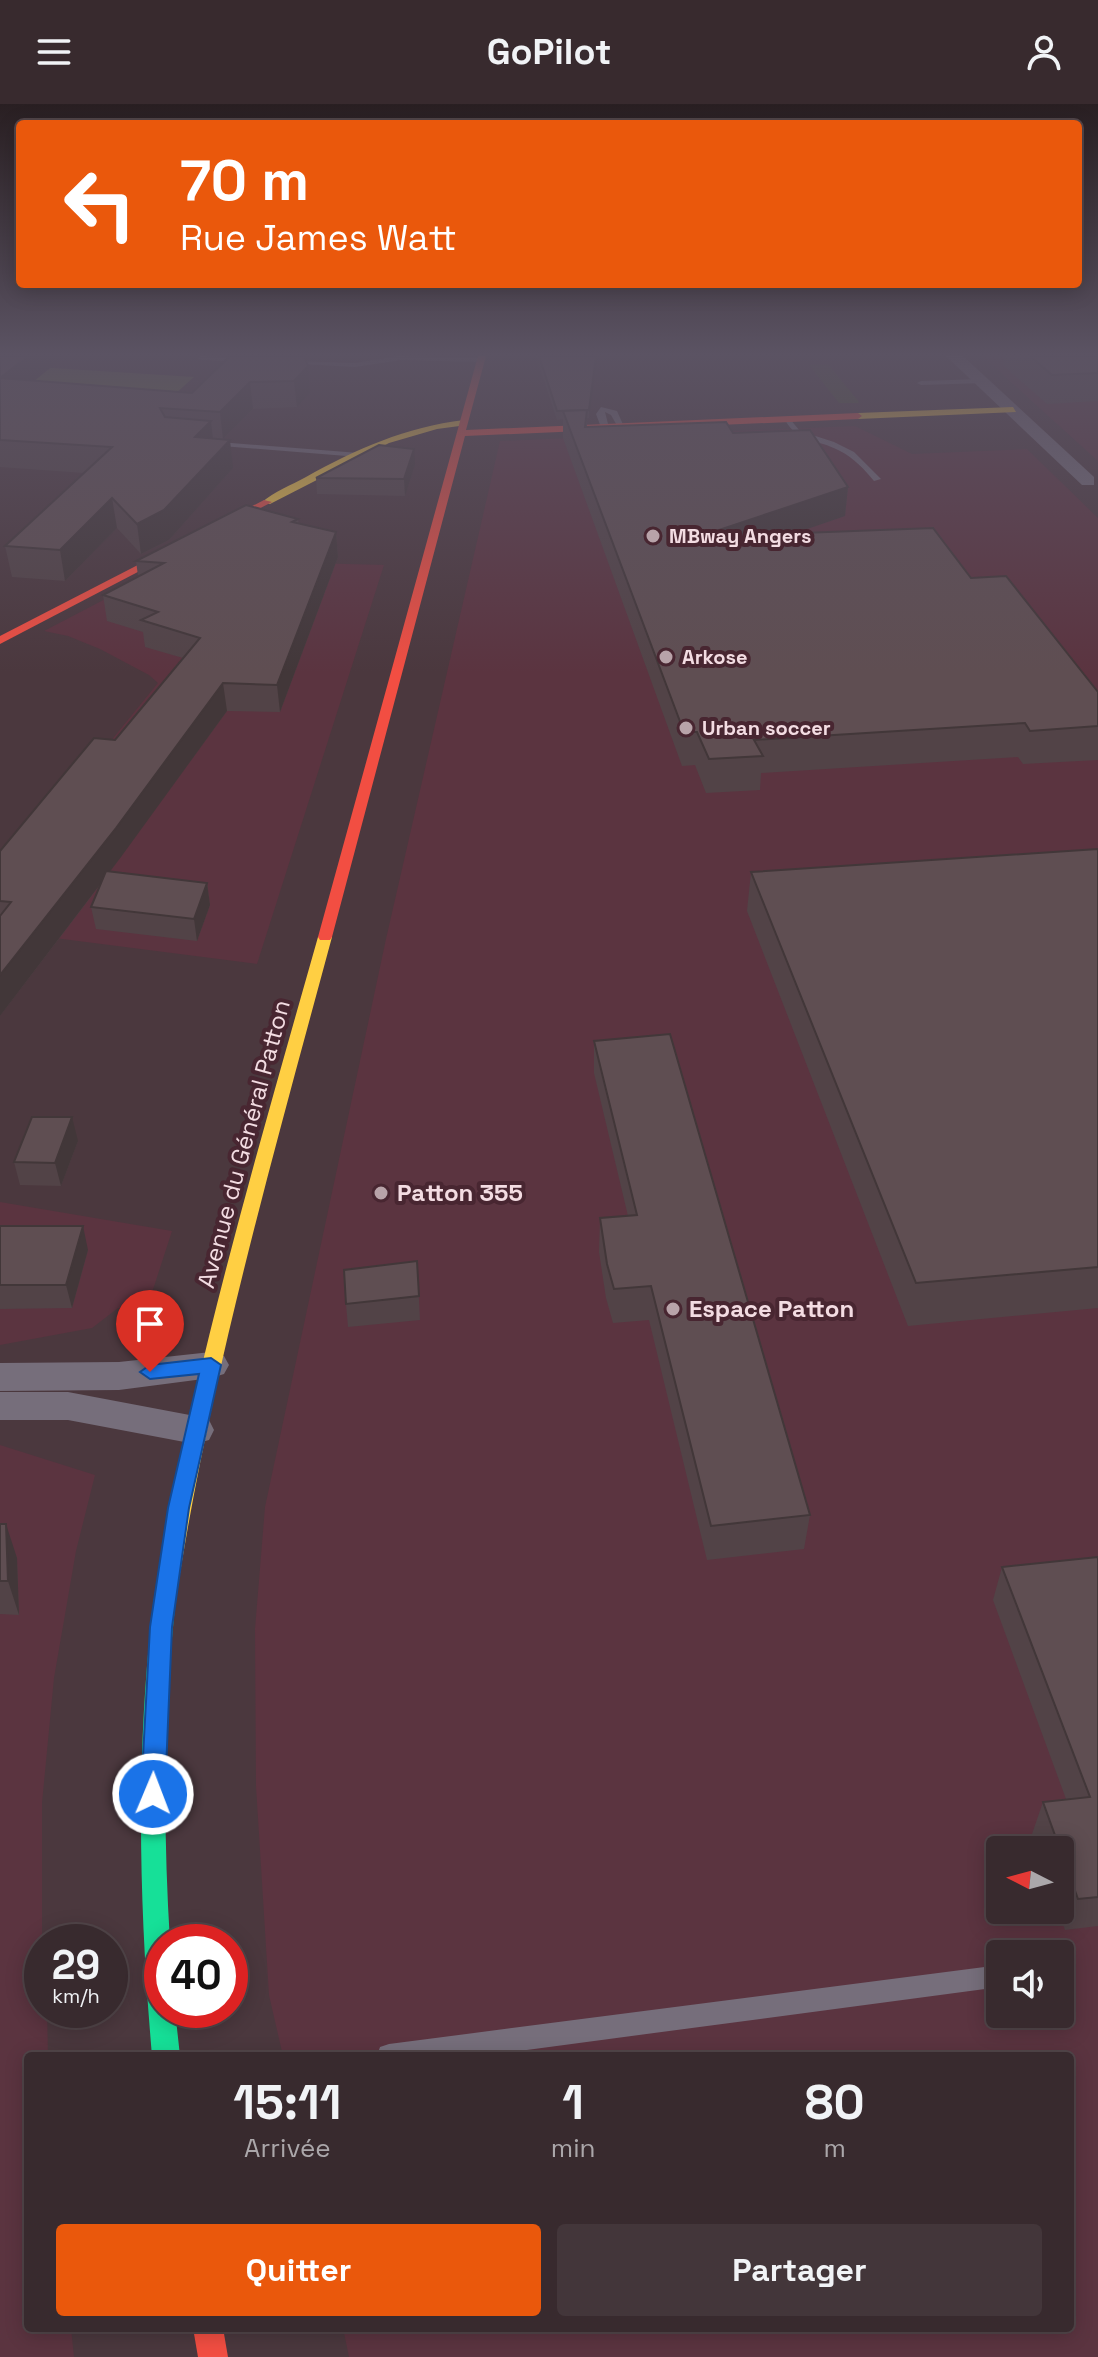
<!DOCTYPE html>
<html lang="fr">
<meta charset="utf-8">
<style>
:root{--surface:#382a2e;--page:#43363a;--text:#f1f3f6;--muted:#aba7aa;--line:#52464a;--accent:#ea580c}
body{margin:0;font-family:"Space Grotesk",sans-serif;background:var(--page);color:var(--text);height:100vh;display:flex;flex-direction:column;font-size:30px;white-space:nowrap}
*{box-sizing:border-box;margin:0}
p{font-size:26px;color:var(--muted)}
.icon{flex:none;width:44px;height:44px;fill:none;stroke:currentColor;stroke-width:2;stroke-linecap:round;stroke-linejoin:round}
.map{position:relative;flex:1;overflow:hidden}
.drawer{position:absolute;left:24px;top:1948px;width:1050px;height:280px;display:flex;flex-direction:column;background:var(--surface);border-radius:8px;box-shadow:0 4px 20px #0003,0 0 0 2px var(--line)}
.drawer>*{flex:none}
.top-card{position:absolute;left:16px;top:16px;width:1066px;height:168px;border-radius:8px;box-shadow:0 4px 20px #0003,0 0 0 2px var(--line);background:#ea580c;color:#fff;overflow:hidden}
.needle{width:52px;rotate:276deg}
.controls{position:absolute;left:986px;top:1732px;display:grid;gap:16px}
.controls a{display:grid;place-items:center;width:88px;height:88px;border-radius:8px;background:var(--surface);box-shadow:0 4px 20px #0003,0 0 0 2px var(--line);font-size:40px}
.speed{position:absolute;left:24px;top:1820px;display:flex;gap:16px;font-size:40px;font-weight:700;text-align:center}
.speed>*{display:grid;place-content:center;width:104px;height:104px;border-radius:50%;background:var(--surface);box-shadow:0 4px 20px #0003,0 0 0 2px var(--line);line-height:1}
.speed small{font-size:20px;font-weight:400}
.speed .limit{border:12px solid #d22;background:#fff;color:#111}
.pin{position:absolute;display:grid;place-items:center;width:68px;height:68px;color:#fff;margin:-82px -34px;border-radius:50% 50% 50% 0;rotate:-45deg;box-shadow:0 0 8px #0007}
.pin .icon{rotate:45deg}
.me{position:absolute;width:88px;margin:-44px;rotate:1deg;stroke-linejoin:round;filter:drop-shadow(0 0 6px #0008)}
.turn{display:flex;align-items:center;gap:28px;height:168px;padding:0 32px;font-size:36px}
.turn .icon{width:104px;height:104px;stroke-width:2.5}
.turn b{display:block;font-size:56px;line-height:68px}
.eta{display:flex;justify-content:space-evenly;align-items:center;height:136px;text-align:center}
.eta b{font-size:48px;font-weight:800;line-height:56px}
.button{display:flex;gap:16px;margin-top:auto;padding:16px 32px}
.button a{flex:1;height:92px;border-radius:8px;background:var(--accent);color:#fff;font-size:32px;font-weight:800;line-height:92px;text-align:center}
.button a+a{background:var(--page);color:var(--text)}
header{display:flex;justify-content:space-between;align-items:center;height:104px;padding:0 32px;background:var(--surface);font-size:36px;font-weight:800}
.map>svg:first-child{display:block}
.built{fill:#5b3440;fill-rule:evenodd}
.green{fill:#484d32}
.forest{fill:#687141}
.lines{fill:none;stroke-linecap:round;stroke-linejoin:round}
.lane{fill:#766e7b;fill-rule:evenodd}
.street{fill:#766e7b;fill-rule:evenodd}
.fast{fill:#16e098;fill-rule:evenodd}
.slow{fill:#ffcf43;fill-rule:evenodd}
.jam{fill:#f24e42;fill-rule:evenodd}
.wall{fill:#524347}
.shaded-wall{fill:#423739}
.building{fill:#5f4e52;stroke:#423739;stroke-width:2}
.route{fill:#1a73e8;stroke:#114b97;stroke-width:2}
.poi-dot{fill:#b8a3a9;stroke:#482631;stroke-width:3}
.labels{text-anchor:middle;stroke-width:8;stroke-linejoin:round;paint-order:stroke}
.far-poi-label{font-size:20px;font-weight:bold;fill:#f3dce2;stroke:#482631;text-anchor:start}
.street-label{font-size:24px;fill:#f3dce2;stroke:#482631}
.poi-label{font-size:24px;font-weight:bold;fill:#f3dce2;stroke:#482631;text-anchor:start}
</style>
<header><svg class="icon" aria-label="menu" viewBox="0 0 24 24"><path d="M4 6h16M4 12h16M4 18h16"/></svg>GoPilot<svg class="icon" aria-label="person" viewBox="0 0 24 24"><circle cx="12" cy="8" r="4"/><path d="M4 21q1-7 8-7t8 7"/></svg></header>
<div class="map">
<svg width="1098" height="2253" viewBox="0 0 1098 2253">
<rect width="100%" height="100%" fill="#4b383e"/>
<g class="built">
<polygon points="982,252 1098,252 1098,357"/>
<path d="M855 322 912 350 1027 345 1098 414V2253H349L343 2224H1070V1952H283L269 1891 256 1682 255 1525 265 1403 386 835 500 337ZM1000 1746H1060V1806H1000ZM1000 1850H1060V1910H1000Z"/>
<polygon points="270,458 384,461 257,860 0,827 18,751 158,579 149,571 100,545 68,532 44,527 113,491"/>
<polygon points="0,1098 172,1127 147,1204 118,1204 92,1224 0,1241"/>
<polygon points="0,1341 95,1371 76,1447 54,1574 42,1699 42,1906 47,1906 48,1952 28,1952 28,2224 71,2224 74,2253 0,2253"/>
</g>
<polygon class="green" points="828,260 859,298 858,299 839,299 809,261"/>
<polygon class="forest" points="5,261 194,273 157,306 0,295"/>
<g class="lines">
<g class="lane">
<polygon points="200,252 249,254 253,256 249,258 202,256 198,254"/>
<polygon points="398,252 481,254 485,256 481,258 401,256 355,263 284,259 288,257 355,259"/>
<polygon points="981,275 984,279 921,281 917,279 921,277"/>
<polygon points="601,303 617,307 625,325 619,325 611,311 605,308 609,324 602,326 596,310"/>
<path d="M789 314 800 327 834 338 854 348 881 375 874 377C864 365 854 354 840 347 816 334 799 340 785 316Z"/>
<polygon points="206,337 359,349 363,351 359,353 209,341"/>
<polygon points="1000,1861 1000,1883 481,1952 377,1952 380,1943 389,1940"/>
</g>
<g class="street">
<polygon points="946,252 963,252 1094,373 1094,381 1082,381"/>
<polygon points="211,1248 224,1252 229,1261 224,1270 211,1274 119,1286 0,1287 0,1259 119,1258"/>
<polygon points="0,1288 68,1288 195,1312 209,1316 214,1326 209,1336 195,1340 68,1316 0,1316"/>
</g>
<path class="fast" d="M165 1485 173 1488 176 1494C163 1609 163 1723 170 1838H162V1906H175L180 1952H152C139 1799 135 1647 154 1494L157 1488Z"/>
<g class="slow">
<polygon points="1013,303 1016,308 858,315 854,312 858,309"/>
<path d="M464 316 467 321 437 325 389 339 270 400 262 398C274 388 291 381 306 373 356 345 406 323 464 316Z"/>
<path d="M325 829 332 833C273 1052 211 1269 176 1494L173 1500 165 1503 157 1500 154 1494C192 1269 256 1052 318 833Z"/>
</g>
<g class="jam">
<polygon points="478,252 486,252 466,326 858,309 862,312 858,315 465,332 332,833 330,836 320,836 318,833"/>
<polygon points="264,396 272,398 0,540 0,532"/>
<polygon points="193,2224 223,2224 228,2253 198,2253"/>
</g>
</g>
<g class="wall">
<polygon points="0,252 65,252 34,277 192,289 304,252 310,289 297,303 253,305 223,335 233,364 169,436 141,450 117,424 65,477 12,473 5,442 84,369 0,363"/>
<polygon points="536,252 597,252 589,314 587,314 587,323 733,329 848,383 845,412 794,429 971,474 1098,588 1098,656 1023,660 1018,653 761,669 760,686 706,689 695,661 682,662 563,334 563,315 557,316"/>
<polygon points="1004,252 1098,252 1098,297 1047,300 1003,261"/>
<polygon points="415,361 405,392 317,390 316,374"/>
<polygon points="298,415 299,420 336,428 338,453 280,608 227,607 110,767 207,779 210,801 197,837 96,825 91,803 100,781 0,912 0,747 115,636 183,554 145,543 143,528 107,517 103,491 138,472 136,457"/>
<polygon points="1098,745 1098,1204 908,1222 747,807 751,768"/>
<polygon points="594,937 810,1411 804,1445 707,1456 649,1216 613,1219 606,1194 599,1148 600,1114 628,1112 594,969"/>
<polygon points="78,1037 61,1082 20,1081 14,1058"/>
<polygon points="0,1122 88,1146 72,1204 0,1205"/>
<polygon points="417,1157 420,1216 348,1223 346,1200"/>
<polygon points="0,1420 17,1454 19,1511 0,1510"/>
<polygon points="1098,1453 1098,1822 1065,1826 1058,1806 1060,1806 1060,1746 1037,1746 1032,1730 1043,1698 1066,1695 993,1496 1002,1463"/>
</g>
<g class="shaded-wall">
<polygon points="28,252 65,252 4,301 0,274"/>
<polygon points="596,252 597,252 589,314 589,306"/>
<polygon points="308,262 310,289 297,303 294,277"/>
<polygon points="250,278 253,305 223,335 220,308"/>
<polygon points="211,317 214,345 195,333"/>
<polygon points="230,336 233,364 169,436 141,450 137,420"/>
<polygon points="414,345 415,361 405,392 404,375"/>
<polygon points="848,383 845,412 696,463 698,433"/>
<polygon points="112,394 117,424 65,477 60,446"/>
<polygon points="336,428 338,453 280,608 277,581"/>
<polygon points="223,579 227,607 121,753 0,912 0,871"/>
<polygon points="207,779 210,801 197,837 194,815"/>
<polygon points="72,1013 78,1037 61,1082 55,1059"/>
<polygon points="83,1122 88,1146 72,1204 66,1181"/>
<polygon points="6,1420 17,1454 19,1511 8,1477"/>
</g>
<g class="building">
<polygon points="0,252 28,252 0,274"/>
<polygon points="230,252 304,252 308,262 294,277 250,278 220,308 160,304 165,313 211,317 195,333 230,336 164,406 137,420 112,394 60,446 5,442 112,343 0,336 0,274 192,289"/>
<polygon points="539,252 596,252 589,306 557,307"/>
<polygon points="1030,252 1098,252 1098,269 1052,271"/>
<polygon points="587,306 585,323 726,318 733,329 810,326 848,383 698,433 933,424 971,474 1006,472 1098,588 1098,622 1030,627 1025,619 754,636 763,652 709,655 697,628 684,628 563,307"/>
<polygon points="379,341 414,345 404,375 316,374"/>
<polygon points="246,401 298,415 292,418 336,428 277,581 223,579 116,724 0,871 0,812 11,798 0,797 0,747 94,634 115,636 200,534 141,516 158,508 103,491 164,459 136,457"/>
<polygon points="1098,745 1098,1163 916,1179 751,768"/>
<polygon points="106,767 207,779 194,815 91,803"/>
<polygon points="670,930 810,1411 711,1422 651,1182 614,1185 607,1160 600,1114 637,1111 594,937"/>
<polygon points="32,1013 72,1013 55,1059 14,1058"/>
<polygon points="0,1122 83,1122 66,1181 0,1181"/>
<polygon points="417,1157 419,1192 346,1200 344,1166"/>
<polygon points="0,1420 6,1420 8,1477 0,1477"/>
<polygon points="1098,1453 1098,1793 1078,1795 1043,1698 1090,1693 1002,1463"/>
</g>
<linearGradient id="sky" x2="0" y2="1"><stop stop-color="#291f22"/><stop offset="0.44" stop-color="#5b5363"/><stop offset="1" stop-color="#5b5363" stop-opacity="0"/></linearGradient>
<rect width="1098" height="568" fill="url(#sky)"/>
<polygon class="route" points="211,1254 221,1261 189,1404 172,1523 165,1690 161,1698 153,1701 144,1698 141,1690 150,1523 168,1404 199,1270 150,1275 140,1268 150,1261"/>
<g class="poi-dot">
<circle cx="653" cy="432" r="8"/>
<circle cx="666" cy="553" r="8"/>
<circle cx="686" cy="624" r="8"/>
<circle cx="381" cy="1089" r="8"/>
<circle cx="673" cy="1205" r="8"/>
</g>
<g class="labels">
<g class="far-poi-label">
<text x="669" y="439">MBway Angers</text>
<text x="682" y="560">Arkose</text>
<text x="702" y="631">Urban soccer</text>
</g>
<g class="street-label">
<text transform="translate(244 1040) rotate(-75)" y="8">Avenue du Général Patton</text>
</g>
<g class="poi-label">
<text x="397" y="1097">Patton 355</text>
<text x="689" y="1213">Espace Patton</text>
</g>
</g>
</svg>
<div class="controls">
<a><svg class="needle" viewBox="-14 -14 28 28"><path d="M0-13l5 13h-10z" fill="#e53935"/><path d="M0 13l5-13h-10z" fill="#aba7aa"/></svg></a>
<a><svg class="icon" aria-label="sound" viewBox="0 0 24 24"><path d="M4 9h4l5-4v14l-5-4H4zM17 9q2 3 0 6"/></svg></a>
</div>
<div class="speed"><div>29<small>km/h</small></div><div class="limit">40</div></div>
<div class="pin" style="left:150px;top:1268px;background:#d93025"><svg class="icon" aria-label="arrive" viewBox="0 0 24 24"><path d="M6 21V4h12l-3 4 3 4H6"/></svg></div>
<svg class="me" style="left:153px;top:1690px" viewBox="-20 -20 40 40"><circle r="17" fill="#1a73e8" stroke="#fff" stroke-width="3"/><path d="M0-11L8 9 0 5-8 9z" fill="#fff"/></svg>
<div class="top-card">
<div class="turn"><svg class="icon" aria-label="left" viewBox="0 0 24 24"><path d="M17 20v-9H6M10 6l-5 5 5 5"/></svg><div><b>70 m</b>Rue James Watt</div></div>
</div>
<section class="drawer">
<div class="eta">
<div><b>15:11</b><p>Arrivée</p></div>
<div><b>1</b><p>min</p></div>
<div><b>80</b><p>m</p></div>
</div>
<div class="button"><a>Quitter</a><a>Partager</a></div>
</section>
</div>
